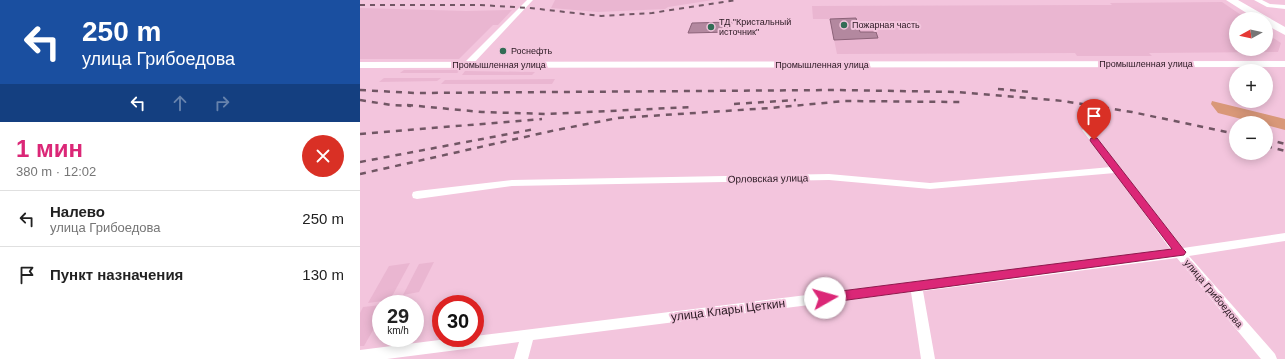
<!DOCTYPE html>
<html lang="ru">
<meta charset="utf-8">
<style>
:root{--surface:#fff;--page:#f2f2f2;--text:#222;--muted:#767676;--line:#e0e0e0;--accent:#db2777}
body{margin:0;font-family:Helvetica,sans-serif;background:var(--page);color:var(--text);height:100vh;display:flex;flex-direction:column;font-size:15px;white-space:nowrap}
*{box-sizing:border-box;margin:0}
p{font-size:13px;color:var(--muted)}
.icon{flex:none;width:22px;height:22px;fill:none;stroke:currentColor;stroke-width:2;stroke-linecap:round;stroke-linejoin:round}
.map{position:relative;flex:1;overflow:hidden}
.sheet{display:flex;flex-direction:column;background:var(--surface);width:360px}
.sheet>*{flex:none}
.banner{background:#1a4fa0;color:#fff;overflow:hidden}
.needle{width:26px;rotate:262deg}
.fabs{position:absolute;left:869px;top:12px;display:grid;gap:8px}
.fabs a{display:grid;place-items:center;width:44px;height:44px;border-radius:50%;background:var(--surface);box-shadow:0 2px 10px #0003;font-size:20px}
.speed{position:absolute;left:12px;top:295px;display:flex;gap:8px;font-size:20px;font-weight:700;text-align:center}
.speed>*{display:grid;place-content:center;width:52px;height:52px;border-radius:50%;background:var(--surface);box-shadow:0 2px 10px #0003;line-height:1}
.speed small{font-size:10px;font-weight:400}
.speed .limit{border:6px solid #d22;background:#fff;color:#111}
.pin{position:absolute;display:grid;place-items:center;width:34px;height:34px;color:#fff;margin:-41px -17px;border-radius:50% 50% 50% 0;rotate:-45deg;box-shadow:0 0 4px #0007}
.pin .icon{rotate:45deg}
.me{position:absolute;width:44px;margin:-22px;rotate:83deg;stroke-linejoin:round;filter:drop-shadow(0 0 3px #0008)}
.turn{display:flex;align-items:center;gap:14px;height:84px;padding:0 16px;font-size:18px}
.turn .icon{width:52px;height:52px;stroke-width:2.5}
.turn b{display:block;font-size:28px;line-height:34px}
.lanes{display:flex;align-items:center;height:38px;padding:0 16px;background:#0003;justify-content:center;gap:20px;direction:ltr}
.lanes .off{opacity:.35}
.round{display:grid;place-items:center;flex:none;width:42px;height:42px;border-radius:21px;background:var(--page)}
.summary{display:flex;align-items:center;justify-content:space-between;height:68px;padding:0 16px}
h1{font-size:24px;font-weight:700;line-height:30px;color:var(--accent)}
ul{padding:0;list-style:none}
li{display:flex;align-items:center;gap:12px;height:56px;padding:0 16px;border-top:1px solid var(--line)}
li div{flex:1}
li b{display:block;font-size:15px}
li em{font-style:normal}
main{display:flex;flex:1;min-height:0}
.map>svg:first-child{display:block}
.built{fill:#eab6d1}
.green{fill:#d99879}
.building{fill:#b3889f;stroke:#8c6379}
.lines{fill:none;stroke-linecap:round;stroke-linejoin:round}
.minor{fill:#fff;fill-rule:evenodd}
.tertiary{fill:#fff;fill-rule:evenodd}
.trunk{fill:#fff;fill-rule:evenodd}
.rail-far1{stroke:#715664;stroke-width:2;stroke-dasharray:5 5;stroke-linecap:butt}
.rail{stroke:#715664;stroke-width:2.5;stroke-dasharray:6 6;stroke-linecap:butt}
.route{fill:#db2777;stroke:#8e194d}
.poi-dot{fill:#326c55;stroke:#f3c5dd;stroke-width:1.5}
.labels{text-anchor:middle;stroke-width:4;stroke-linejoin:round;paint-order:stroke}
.far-poi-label{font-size:9px;fill:#291821;stroke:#f3c5dd;text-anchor:start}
.far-street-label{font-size:9px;fill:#291821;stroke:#f3c5dd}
.street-label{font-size:10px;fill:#291821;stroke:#f3c5dd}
.near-street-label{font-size:12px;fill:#291821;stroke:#f3c5dd}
</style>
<main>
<section class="sheet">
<div class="banner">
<div class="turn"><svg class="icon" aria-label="left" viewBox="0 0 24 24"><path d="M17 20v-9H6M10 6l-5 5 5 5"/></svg><div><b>250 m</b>улица Грибоедова</div></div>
<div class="lanes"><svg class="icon" aria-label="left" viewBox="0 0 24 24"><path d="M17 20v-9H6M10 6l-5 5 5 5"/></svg><svg class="icon off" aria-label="ahead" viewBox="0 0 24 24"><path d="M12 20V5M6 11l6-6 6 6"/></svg><svg class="icon off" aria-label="right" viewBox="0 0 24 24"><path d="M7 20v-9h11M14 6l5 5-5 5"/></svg></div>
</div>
<div class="summary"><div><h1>1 мин</h1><p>380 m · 12:02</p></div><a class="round" style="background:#d93025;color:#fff"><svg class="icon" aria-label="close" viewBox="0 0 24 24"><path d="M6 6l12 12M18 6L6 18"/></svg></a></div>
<ul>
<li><svg class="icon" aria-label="left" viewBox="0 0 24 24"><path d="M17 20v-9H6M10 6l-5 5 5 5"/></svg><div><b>Налево</b><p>улица Грибоедова</p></div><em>250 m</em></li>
<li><svg class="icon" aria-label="arrive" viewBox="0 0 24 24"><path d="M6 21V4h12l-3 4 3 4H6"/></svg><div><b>Пункт назначения</b></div><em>130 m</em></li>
</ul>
</section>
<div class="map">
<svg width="925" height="359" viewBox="0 0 925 359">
<rect width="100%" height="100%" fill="#f3c5dd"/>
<g class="built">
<polygon points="187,0 353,0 308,7 305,9 238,12 191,8 195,0"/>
<polygon points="862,2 887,19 876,19 876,49 906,49 906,33 921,43 918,52 789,53 792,56 717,56 715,53 477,54 470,19 453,19 452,6 733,5 752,5 750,3"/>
<polygon points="0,8 106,11 152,10 138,25 133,25 99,59 0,59"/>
<polygon points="44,70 101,70 97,73 40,73"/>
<polygon points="105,71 175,72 172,75 102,75"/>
<polygon points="24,78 81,78 77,81 19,82"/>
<polygon points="195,79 192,84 81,84 85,80"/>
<polygon points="74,262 59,292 43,295 59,264"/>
<polygon points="50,263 30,300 8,303 29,266"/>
<polygon points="21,305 21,316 4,346 0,346 0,313 3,307"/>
</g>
<polygon class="green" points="852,101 925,119 925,130 906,125 906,123 897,123 858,113 851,104"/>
<g class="building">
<polygon points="496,18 500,32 516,32 518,38 474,40 470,19"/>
<polygon points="372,22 370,32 328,33 332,23"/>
</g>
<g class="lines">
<g class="minor">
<polygon points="167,0 173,0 110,67 104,67 104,63"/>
<polygon points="894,0 902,0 910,4 925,5 925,9 907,7"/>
<polygon points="726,127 729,128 823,248 925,233 925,241 829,256 915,354 917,359 901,359 817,258 563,291 575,359 561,359 551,292 173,340 168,359 154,359 159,342 27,359 0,359 0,350 95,338 115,338 115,336 811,250 755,173 570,189 469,180 152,186 57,199 53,198 52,195 53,192 57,191 152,180 469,174 570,183 751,167 722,130"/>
</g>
<polygon class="tertiary" points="925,61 925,67 0,68 0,62"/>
<polygon class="trunk" points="866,0 878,0 925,27 925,35 906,25 906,19 896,19"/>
<g class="rail-far1">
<polyline points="0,5 120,5 170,8 241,16 292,13 376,0"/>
<polyline points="638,89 643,89"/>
</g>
<g class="rail">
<polyline points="638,89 671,92"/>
<polyline points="0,90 55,93 478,90 597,92 703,101 772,112 876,134"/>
<polyline points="0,100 31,105 51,106"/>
<polyline points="374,104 436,100"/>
<polyline points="47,105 122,112 187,114 332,107"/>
<polyline points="0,134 182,119"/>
<polyline points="906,139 925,144"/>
<polyline points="906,146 925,151"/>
<polyline points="0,162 175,129"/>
<polyline points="0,174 196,130 258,118 410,108 485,101 600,102"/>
</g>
</g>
<polygon class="route" points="731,138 737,138 824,250 826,252 824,255 465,303 461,301 460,298 461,295 465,293 812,249 731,142 730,140"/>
<g class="poi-dot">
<circle cx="484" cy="25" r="4"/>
<circle cx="351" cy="27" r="4"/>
<circle cx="143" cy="51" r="4"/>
</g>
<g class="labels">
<g class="far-poi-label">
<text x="359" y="25">ТД "Кристальный<tspan x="359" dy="10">источник"</tspan></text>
<text x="492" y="28">Пожарная часть</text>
<text x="151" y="54">Роснефть</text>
</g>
<g class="far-street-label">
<text x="786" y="67">Промышленная улица</text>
<text x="139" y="68">Промышленная улица</text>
<text x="462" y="68">Промышленная улица</text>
</g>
<g class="street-label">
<text transform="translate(408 178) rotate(-1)" y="4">Орловская улица</text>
<text transform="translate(854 293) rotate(50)" y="4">улица Грибоедова</text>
</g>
<g class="near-street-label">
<text transform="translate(368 310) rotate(-7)" y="4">улица Клары Цеткин</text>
</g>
</g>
</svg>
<div class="fabs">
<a><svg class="needle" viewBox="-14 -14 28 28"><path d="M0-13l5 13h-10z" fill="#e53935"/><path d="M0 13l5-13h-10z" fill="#767676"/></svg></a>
<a>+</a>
<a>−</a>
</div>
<div class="speed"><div>29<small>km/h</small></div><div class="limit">30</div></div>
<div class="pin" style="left:734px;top:140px;background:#d93025"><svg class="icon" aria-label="arrive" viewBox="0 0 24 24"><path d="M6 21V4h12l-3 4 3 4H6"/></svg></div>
<svg class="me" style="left:465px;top:298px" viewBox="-20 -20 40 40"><circle r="19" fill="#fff"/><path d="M0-13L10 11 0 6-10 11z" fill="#db2777"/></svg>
</div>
</main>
